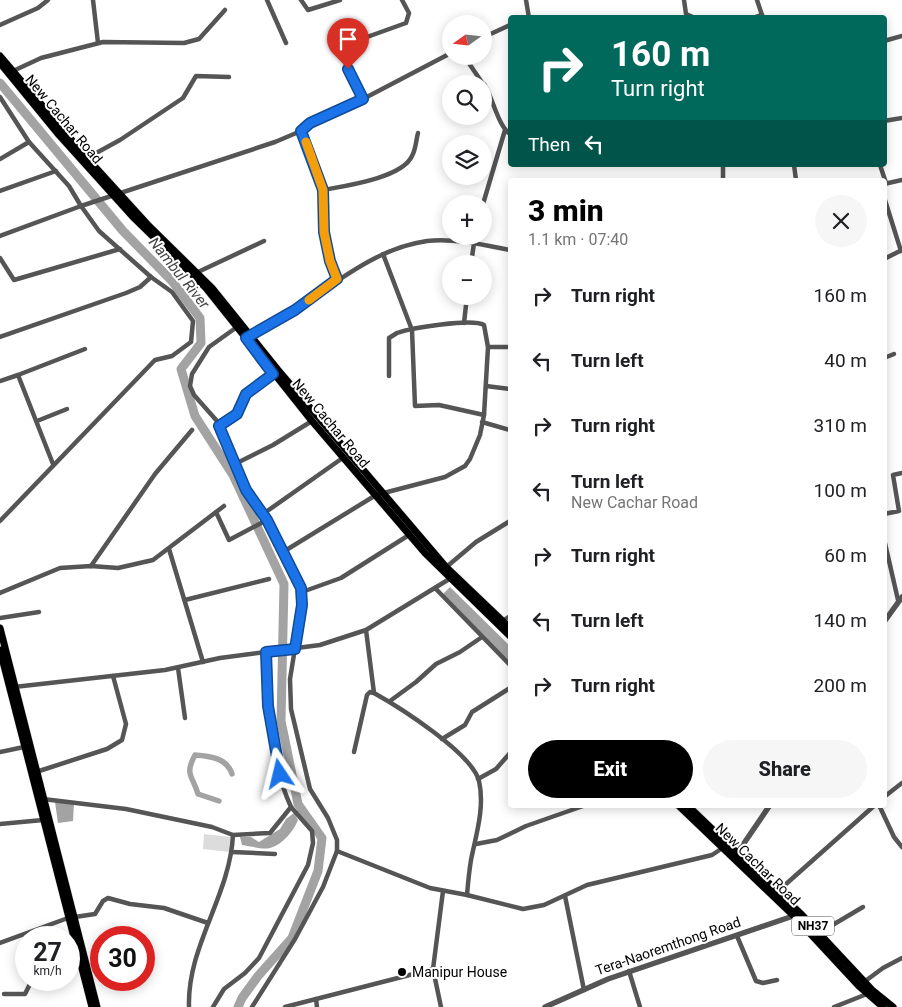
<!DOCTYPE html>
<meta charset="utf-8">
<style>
:root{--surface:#fff;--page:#f6f6f6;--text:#202124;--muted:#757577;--accent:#000}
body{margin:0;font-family:Roboto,sans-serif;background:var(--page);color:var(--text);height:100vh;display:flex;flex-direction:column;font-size:19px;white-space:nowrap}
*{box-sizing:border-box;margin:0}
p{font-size:16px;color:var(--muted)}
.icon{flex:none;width:28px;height:28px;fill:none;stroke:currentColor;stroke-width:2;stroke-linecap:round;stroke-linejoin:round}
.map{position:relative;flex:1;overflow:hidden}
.details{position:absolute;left:508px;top:178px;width:379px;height:630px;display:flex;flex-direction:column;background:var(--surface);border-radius:5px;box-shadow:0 2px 12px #0003}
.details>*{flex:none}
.top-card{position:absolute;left:508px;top:15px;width:379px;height:152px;border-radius:5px;box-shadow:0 2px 12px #0003;background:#00695c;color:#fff;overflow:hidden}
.needle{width:32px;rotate:255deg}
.tools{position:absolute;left:442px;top:15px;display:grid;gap:10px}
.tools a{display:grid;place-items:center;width:50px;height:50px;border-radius:50%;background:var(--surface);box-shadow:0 2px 12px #0003;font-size:25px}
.speed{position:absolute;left:15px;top:926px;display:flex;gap:10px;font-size:25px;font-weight:700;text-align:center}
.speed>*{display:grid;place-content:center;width:65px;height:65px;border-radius:50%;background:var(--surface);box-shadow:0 2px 12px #0003;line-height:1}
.speed small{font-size:12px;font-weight:400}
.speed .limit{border:8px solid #d22;background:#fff;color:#111}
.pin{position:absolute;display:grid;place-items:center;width:42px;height:42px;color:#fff;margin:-51px -21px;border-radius:50% 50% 50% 0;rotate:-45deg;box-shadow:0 0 5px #0007}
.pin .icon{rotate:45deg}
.me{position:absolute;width:55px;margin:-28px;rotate:350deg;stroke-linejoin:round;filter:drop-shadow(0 0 4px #0008)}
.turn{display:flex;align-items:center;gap:18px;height:105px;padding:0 20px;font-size:22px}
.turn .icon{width:65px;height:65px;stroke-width:2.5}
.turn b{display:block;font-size:35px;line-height:42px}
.then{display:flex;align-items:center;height:48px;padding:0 20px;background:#0003;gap:10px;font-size:19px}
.round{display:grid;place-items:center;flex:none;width:52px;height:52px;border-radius:26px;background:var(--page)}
.overview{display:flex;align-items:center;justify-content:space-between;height:85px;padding:0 20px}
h1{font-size:30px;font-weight:800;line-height:38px;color:var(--accent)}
.primary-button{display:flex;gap:10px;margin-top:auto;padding:10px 20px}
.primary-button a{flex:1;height:58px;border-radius:30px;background:var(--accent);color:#fff;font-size:20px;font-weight:800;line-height:58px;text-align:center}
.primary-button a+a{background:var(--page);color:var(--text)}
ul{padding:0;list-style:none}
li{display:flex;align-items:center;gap:15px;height:65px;padding:0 20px}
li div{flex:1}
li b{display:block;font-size:19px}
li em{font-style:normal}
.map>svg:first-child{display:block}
.green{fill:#dcdcdc}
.water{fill:#a3a3a3}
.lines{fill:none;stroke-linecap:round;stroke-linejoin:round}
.canal{stroke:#a3a3a3;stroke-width:5.5}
.river{stroke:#a3a3a3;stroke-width:9}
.primary-casing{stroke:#dbdbdb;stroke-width:8}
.trunk-casing{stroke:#dbdbdb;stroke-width:8}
.minor{stroke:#555;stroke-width:4.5}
.tertiary{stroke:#555;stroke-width:5.5}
.primary{stroke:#000;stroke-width:7}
.trunk{stroke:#000;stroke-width:7}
.route-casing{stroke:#114b97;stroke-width:12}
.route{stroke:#1a73e8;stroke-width:9}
.slow{stroke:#f59e0b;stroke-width:9}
.poi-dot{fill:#000;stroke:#fff;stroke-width:2}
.labels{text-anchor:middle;stroke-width:4;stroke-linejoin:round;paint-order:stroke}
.shield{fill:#fff;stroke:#4c4c4c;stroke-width:1}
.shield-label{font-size:12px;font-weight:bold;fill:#000}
.street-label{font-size:14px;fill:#000;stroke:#fff}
.poi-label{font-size:14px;fill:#000;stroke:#fff;text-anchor:start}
.water-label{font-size:15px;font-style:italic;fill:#444;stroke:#fff}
</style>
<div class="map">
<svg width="902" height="1007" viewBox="0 0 902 1007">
<rect width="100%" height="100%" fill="#fff"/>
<polygon class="green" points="204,834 231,837 230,852 203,849"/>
<g class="water">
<polygon points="450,587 510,646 510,663 443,594"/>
<polygon points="55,802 74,802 73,821 58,823"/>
<path d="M294 813 298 820C293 832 283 844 270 848 263 850 250 846 242 845L240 837H251L259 842 280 829 286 819Z"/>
</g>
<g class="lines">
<path class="canal" d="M219 801 198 794C193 776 184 775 195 755 210 756 227 758 232 774"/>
<polyline class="river" points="0,83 123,231 172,281 200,318 201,343 181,369 195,416 233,475 284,584 281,721 298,804 322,838 318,871 292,938 258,976 242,998 238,1007"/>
<g class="primary-casing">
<g id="primary">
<polyline points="0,628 97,1007"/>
<polyline points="0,650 92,1007"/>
</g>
</g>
<g class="trunk-casing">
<g id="trunk">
<polyline points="0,56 87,158 149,226 212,288 278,370 446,567 510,628"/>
<polyline points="0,63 59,135 133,217 206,288 312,421 425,553 510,636"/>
<polyline points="678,805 794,916 859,986 883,1007"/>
<polyline points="687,805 801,914 872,990 893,1007"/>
</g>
</g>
<g class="minor">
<polyline points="93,0 98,43"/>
<polyline points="267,0 286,43"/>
<polyline points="301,0 308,10 340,0"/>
<polyline points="526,0 529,18"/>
<polyline points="684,0 686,14 695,18"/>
<polyline points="757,0 763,18"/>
<polyline points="753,18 762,15"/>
<polyline points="0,25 38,8 48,0"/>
<polyline points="484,37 510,25"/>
<polyline points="884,41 902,36"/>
<polyline points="464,56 483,84"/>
<polyline points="13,71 41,58 103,42 184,43 199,39 225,10"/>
<path d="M484 84C493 98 498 126 510 134"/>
<polyline points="0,97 29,142"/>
<polyline points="363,99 341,54 342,46 406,23 409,13 402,0"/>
<polyline points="884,121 902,118"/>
<polyline points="301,131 323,190 324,232 330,261 337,279"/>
<polyline points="87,158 120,140 183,98 196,76 229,77"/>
<polyline points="0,159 29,142 69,186 81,206 275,142 301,131 310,123 363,99 451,53"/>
<polyline points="794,165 796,180"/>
<polyline points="880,165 886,183"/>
<polyline points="723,180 723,165"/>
<polyline points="884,184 902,180"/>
<path d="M323 190C345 186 402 178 412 156 416 149 416 140 418 133"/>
<polyline points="0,191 56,171"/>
<polyline points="884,197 901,251"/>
<polyline points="483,204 505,130"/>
<polyline points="0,236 81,206 99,231 151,277 172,292 193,321 191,342 172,356 155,360 0,521"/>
<polyline points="383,254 412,330 415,406 439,405 484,415"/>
<polyline points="0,258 14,280 120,249"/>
<polyline points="884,259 902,250"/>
<polyline points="471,264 475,236"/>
<polyline points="198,272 264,241"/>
<polyline points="464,323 467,296"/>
<polyline points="237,327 209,347 192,374 190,386 194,395 217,421 246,490 267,520 301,588 302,605 290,679 291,709 310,789 328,818 337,840 337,851 323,887 295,939 252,1007"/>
<path d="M250 335C265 327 282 319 296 309 337 282 377 248 427 241 454 238 484 245 510 250"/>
<polyline points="0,337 126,293 140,287 151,277"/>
<polyline points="488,347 510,347"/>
<polyline points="884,358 894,354"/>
<polyline points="0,381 18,375"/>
<polyline points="486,386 510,389"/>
<polyline points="37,421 67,409"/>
<polyline points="482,422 510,430"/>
<polyline points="219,426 237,414 246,394 273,374"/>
<polyline points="53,464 18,375 85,349"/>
<polyline points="235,464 273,445 312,421"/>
<polyline points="216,512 229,540 267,520"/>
<polyline points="263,514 344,457"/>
<polyline points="884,514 899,511 893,475 902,473"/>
<polyline points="884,539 898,600"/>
<polyline points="169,549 203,662"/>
<path d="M283 552 376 495 445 477 465 466 470 459 480 435 484 415 488 347 484 325C472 318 411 328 397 333L389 338V376"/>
<polyline points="91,566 155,474 192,430"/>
<polyline points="444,569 476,542 510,521"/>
<polyline points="435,588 510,665"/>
<polyline points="302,592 341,578 409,535"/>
<polyline points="0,593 60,568 91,566 118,568 153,560 224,506"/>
<polyline points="185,600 269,579"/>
<polyline points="0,618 39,612"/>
<polyline points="501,622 510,616"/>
<path d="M366 630 374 693C399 707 472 753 479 781 485 807 476 835 471 860 469 872 468 883 467 895"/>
<polyline points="178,668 185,718"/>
<polyline points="14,687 165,670 220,658 320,645 366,630 451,578"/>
<polyline points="390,701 416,682 436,664 460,652 482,637"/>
<polyline points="442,739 465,725 472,712 510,688"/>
<polyline points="0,752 24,747"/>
<polyline points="354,752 367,695 370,692 374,693"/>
<polyline points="36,772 107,749 122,740 126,724 113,676"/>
<polyline points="478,779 496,769 510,753"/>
<polyline points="884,797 902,783"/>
<path d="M43 799 126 809 212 827 233 835C230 896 187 946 189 1007"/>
<polyline points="879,805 894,837 902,847"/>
<polyline points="0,824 43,820"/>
<path d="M233 835 270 833 291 807C270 762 268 701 266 652"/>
<polyline points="476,844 497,840 526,826 586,805"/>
<polyline points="337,851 430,888 467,895 523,909 544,905 587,885 712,855 724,847"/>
<polyline points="232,852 275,854"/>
<polyline points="777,892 875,805"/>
<polyline points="565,896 584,990"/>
<polyline points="819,933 863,907"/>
<polyline points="737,936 756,981 763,983 777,980"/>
<polyline points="0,943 68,918 95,914 103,901 108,898 130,904 164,908 208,923"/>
<polyline points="69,966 81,964"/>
<polyline points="629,971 640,1007"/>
<polyline points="864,982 883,968 902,958"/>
<polyline points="4,994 25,994 32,980"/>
<polyline points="316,999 317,1007"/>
<polyline points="213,1007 224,989 245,973 259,958 308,865 313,843 312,831 291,807"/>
<polyline points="285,1007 433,969"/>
<polyline points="441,1007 433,969 443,891"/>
<polyline points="834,1007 867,994"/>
</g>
<g class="tertiary">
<polyline points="884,622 902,597"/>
<polyline points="736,855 770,805"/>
<polyline points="545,1007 608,979 796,915"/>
</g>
<use href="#primary" class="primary"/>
<use href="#trunk" class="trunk"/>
</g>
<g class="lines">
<g class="route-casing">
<polyline id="route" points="280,774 268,706 266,652 295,649 302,605 301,588 267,520 246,490 219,426 237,414 246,394 273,374 246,338 295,310 337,279 330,261 324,232 323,190 301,131 310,123 363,99 348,69"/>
</g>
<use href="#route" class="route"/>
<polyline class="slow" points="306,142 323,190 324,232 330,261 337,279 309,300"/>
</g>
<circle class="poi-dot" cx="402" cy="972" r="5"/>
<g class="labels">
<rect class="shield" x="792" y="916.5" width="42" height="19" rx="4"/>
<g class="shield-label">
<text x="813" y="930">NH37</text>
</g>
<g class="street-label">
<text transform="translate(64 119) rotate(50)" y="5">New Cachar Road</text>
<text transform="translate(331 423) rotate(50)" y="5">New Cachar Road</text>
<text transform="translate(758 864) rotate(44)" y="5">New Cachar Road</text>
<text transform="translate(668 946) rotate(-19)" y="5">Tera-Naoremthong Road</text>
</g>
<g class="poi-label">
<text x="412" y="977">Manipur House</text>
</g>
<g class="water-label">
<text transform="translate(179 273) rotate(51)" y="5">Nambul River</text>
</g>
</g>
</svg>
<div class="tools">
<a><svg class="needle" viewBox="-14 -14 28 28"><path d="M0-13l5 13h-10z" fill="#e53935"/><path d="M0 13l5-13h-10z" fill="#757577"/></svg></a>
<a><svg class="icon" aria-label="search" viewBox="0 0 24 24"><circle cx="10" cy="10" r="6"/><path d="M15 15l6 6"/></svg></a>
<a><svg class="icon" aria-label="layers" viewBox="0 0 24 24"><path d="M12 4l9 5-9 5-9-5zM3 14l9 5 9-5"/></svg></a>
<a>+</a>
<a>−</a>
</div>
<div class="speed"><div>27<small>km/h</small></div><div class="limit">30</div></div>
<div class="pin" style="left:348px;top:69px;background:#d93025"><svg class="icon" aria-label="arrive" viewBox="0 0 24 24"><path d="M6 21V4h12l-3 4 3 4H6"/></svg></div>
<svg class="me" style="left:280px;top:774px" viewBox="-20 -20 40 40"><path d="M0-17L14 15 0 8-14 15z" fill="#1a73e8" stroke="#fff" stroke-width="4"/></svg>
<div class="top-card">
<div class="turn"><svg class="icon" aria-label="right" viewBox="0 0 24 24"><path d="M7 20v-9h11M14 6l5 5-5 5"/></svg><div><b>160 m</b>Turn right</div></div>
<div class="then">Then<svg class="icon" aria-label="left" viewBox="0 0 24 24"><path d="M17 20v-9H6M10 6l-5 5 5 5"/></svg></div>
</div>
<section class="details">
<div class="overview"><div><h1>3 min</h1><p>1.1 km · 07:40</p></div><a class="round"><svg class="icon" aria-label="close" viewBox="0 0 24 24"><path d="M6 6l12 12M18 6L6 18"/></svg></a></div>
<ul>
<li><svg class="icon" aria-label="right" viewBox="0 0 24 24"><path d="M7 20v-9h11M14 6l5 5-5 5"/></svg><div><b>Turn right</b></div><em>160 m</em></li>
<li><svg class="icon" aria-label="left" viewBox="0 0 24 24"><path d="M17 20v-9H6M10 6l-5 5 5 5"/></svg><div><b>Turn left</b></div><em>40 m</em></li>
<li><svg class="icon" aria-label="right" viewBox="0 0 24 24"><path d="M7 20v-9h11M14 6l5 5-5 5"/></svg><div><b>Turn right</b></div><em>310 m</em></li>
<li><svg class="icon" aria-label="left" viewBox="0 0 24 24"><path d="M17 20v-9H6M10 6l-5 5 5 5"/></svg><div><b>Turn left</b><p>New Cachar Road</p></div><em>100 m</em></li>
<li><svg class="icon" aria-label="right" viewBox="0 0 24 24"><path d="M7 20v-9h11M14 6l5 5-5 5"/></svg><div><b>Turn right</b></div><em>60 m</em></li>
<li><svg class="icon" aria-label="left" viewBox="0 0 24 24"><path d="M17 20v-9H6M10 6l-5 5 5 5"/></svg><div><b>Turn left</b></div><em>140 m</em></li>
<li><svg class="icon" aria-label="right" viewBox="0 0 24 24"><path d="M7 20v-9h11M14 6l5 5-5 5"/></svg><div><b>Turn right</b></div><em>200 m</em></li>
</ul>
<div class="primary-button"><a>Exit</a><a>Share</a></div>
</section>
</div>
